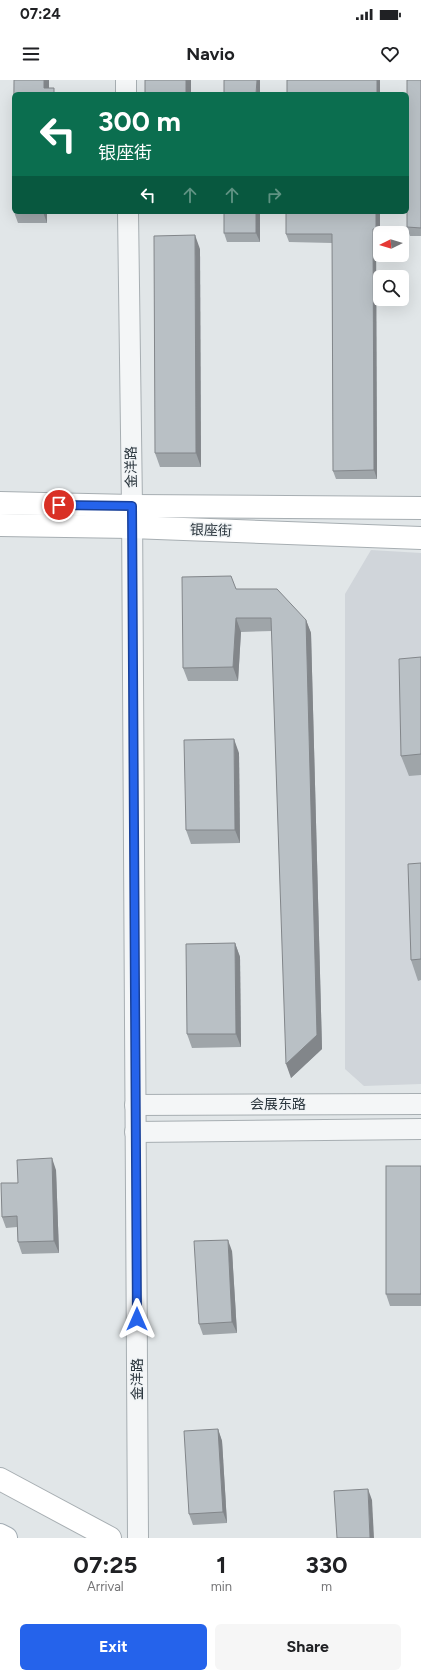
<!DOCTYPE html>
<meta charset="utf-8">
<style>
:root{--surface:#fff;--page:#f6f6f6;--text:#202124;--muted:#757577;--accent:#2563eb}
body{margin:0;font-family:Figtree,"Noto Sans SC",sans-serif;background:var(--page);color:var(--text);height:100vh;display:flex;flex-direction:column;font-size:15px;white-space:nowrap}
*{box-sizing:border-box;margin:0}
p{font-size:13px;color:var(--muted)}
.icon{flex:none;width:22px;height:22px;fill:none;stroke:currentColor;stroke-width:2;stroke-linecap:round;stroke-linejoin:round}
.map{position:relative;height:1458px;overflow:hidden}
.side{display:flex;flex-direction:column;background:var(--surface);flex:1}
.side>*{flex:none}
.banner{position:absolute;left:12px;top:12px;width:397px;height:122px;border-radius:6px;box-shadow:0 4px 16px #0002;background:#0b6e4f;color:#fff;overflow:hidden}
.needle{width:26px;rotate:265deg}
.controls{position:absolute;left:373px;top:146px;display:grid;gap:8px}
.controls a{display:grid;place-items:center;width:36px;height:36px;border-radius:6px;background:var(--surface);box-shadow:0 4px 16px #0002;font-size:20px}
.pin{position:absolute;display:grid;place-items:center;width:34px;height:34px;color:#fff;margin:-17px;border:2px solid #fff;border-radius:50%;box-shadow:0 1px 4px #0007}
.me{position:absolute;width:44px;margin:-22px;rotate:0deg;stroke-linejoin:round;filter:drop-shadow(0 0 3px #0008)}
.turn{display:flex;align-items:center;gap:14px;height:84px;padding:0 20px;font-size:18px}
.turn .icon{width:52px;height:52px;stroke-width:2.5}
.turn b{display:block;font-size:28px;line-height:34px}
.lanes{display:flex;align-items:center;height:38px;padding:0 20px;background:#0003;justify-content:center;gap:20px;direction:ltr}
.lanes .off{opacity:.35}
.eta{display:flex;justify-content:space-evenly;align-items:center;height:68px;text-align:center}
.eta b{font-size:24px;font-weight:700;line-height:28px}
.cta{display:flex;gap:8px;margin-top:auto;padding:8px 20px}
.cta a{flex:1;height:46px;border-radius:6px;background:var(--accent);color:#fff;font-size:16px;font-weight:700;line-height:46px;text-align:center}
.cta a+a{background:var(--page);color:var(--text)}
.status{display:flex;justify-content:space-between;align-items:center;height:28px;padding:0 20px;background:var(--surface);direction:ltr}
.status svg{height:11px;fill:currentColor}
header{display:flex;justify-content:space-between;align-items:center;height:52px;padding:0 20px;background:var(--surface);font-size:18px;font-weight:700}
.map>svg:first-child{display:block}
.built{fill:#d0d5da}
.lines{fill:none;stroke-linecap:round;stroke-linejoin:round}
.tertiary-casing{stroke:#a7aeb2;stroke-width:22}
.secondary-casing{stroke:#a7aeb2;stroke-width:24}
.primary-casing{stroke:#a2acb3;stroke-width:24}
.tertiary{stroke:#f4f6f7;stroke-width:20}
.secondary{stroke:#fff;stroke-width:22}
.primary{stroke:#fff;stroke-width:22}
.wall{fill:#9fa5a9}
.shaded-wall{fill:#82868a}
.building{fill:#b9c0c5;stroke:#82868a}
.route-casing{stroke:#184099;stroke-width:10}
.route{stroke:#2563eb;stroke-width:7}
.labels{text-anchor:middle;stroke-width:3;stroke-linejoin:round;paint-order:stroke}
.street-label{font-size:14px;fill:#2b363e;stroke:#f1f4f6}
</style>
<div class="status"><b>07:24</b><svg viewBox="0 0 49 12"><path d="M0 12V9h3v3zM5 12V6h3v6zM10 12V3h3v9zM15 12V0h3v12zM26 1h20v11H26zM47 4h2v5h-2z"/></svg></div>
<header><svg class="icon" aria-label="menu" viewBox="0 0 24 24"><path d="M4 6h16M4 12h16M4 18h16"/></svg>Navio<svg class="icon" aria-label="heart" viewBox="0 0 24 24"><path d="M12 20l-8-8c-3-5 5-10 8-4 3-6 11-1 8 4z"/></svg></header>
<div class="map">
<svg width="421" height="1458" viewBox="0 0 421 1458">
<rect width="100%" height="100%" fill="#e1e6e8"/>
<polygon class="built" points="371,470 421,473 421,1004 364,1006 345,989 345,514"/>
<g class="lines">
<g class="tertiary-casing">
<g id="tertiary">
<polyline points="126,0 126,14"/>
<polyline points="128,132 132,426 138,1458"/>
<polyline points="135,1025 421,1024"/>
<polyline points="135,1052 421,1049"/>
</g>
</g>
<g class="secondary-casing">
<g id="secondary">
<polyline points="0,423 132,426 421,428"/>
<polyline points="0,445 131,447 421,458"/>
<polyline points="0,1399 110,1458"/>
</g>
</g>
<g class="primary-casing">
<polyline id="primary" points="0,1455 6,1458"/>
</g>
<use href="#tertiary" class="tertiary"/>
<use href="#secondary" class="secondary"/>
<use href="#primary" class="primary"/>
</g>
<g class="wall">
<polygon points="421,0 421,156 410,156 407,147"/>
<polygon points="14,132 47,132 47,143 18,143"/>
<polygon points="260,132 260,162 227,162 224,153"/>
<polygon points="380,132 380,158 376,158 377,399 336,399 333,391 332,163 289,162 286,154"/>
<polygon points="200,169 201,387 160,387 155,373"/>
<polygon points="236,509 306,540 311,553 322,969 291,998 272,551 241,552 238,601 188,601 183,588"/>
<polygon points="421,577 421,695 409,696 401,676"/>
<polygon points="239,673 240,763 191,764 186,750"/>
<polygon points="421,783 421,900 418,901 411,880"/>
<polygon points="235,863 240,877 241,967 192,968 187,954"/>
<polygon points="421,1086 421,1226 390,1226 386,1214"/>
<polygon points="56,1090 59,1173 22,1174 18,1162 17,1147 6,1148 2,1137 18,1103"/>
<polygon points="232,1171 237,1253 203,1255 199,1244"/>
<polygon points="218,1349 222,1361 227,1443 193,1445 189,1434"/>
</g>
<g class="shaded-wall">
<polygon points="44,0 49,0 49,14 44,8"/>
<rect x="186" y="0" width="5" height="14"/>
<polygon points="257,0 260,0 260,14 256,14"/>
<rect x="377" y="0" width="3" height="14"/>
<polygon points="43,132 47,132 47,143"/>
<polygon points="256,132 260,132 260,162 256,153"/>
<polygon points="376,132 380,132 380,158 376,149"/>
<polygon points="373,149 376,158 377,399 374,390"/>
<polygon points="195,155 200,169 201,387 196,373"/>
<polygon points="236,538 241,552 238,601 233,587"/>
<polygon points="306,540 311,553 322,969 291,998 286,984"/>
<polygon points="234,659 239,673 240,763 235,750"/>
<polygon points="235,863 240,877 241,967 236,954"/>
<polygon points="52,1078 56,1090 59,1173 54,1161"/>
<polygon points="228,1160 232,1171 237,1253 232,1242"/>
<polygon points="218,1349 222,1361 227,1443 223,1432"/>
<polygon points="368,1409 372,1420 374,1458 370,1458"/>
</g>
<g class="building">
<polygon points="14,0 44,0 44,8 54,8 54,14 14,14 14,129 13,129"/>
<rect x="145" y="0" width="41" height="14"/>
<polygon points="224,0 257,0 256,14 224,14"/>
<rect x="287" y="0" width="90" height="14"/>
<polygon points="407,0 421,0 421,148 407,147"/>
<rect x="224" y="132" width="32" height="21"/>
<polygon points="286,132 376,132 376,149 373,149 374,390 333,391 332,154 286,154"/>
<polygon points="195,155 196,373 155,373 154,156"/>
<polygon points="231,496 236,509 277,509 306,540 317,955 286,984 271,538 236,538 233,587 183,588 182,497"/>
<polygon points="421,577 421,674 401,676 399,579"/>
<polygon points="234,659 235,750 186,750 184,660"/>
<polygon points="421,783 421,879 411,880 408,784"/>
<polygon points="235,863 236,954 187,954 186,864"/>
<polygon points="52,1078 54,1161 18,1162 17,1136 2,1137 1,1103 18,1103 17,1080"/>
<rect x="386" y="1086" width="35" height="128"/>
<polygon points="228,1160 232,1242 199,1244 194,1161"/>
<polygon points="218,1349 223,1432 189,1434 184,1351"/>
<polygon points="368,1409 370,1458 337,1458 334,1411"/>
</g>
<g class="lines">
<g class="route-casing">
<polyline id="route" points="59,425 132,426 137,1239"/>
</g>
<use href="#route" class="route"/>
</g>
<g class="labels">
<g class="street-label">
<text transform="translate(131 387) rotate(-91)" y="5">金洋路</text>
<text transform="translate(211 450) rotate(2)" y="5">银座街</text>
<text x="278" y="1029">会展东路</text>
<text transform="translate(137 1299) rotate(-90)" y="5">金洋路</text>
</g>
</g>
</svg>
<div class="controls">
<a><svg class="needle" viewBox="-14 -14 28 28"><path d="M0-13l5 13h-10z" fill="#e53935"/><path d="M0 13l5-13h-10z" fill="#757577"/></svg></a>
<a><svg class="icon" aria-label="search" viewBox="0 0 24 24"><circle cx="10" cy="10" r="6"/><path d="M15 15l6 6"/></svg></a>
</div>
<div class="pin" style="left:59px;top:425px;background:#d93025"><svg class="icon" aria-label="arrive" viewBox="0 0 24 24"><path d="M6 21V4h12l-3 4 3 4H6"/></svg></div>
<svg class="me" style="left:137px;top:1239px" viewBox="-20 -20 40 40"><path d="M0-17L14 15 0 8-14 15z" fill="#2563eb" stroke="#fff" stroke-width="4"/></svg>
<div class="banner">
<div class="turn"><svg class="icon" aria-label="left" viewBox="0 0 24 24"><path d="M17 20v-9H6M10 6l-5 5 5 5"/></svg><div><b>300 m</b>银座街</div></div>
<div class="lanes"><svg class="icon" aria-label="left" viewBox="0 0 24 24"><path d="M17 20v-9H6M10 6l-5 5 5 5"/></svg><svg class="icon off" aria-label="ahead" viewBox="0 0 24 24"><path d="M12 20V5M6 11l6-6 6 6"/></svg><svg class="icon off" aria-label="ahead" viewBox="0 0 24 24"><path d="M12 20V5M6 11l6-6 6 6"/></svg><svg class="icon off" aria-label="right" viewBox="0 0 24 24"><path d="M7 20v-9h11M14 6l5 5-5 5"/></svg></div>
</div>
</div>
<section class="side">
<div class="eta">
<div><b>07:25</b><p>Arrival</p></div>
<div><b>1</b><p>min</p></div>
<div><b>330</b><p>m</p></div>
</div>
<div class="cta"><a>Exit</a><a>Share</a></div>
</section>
